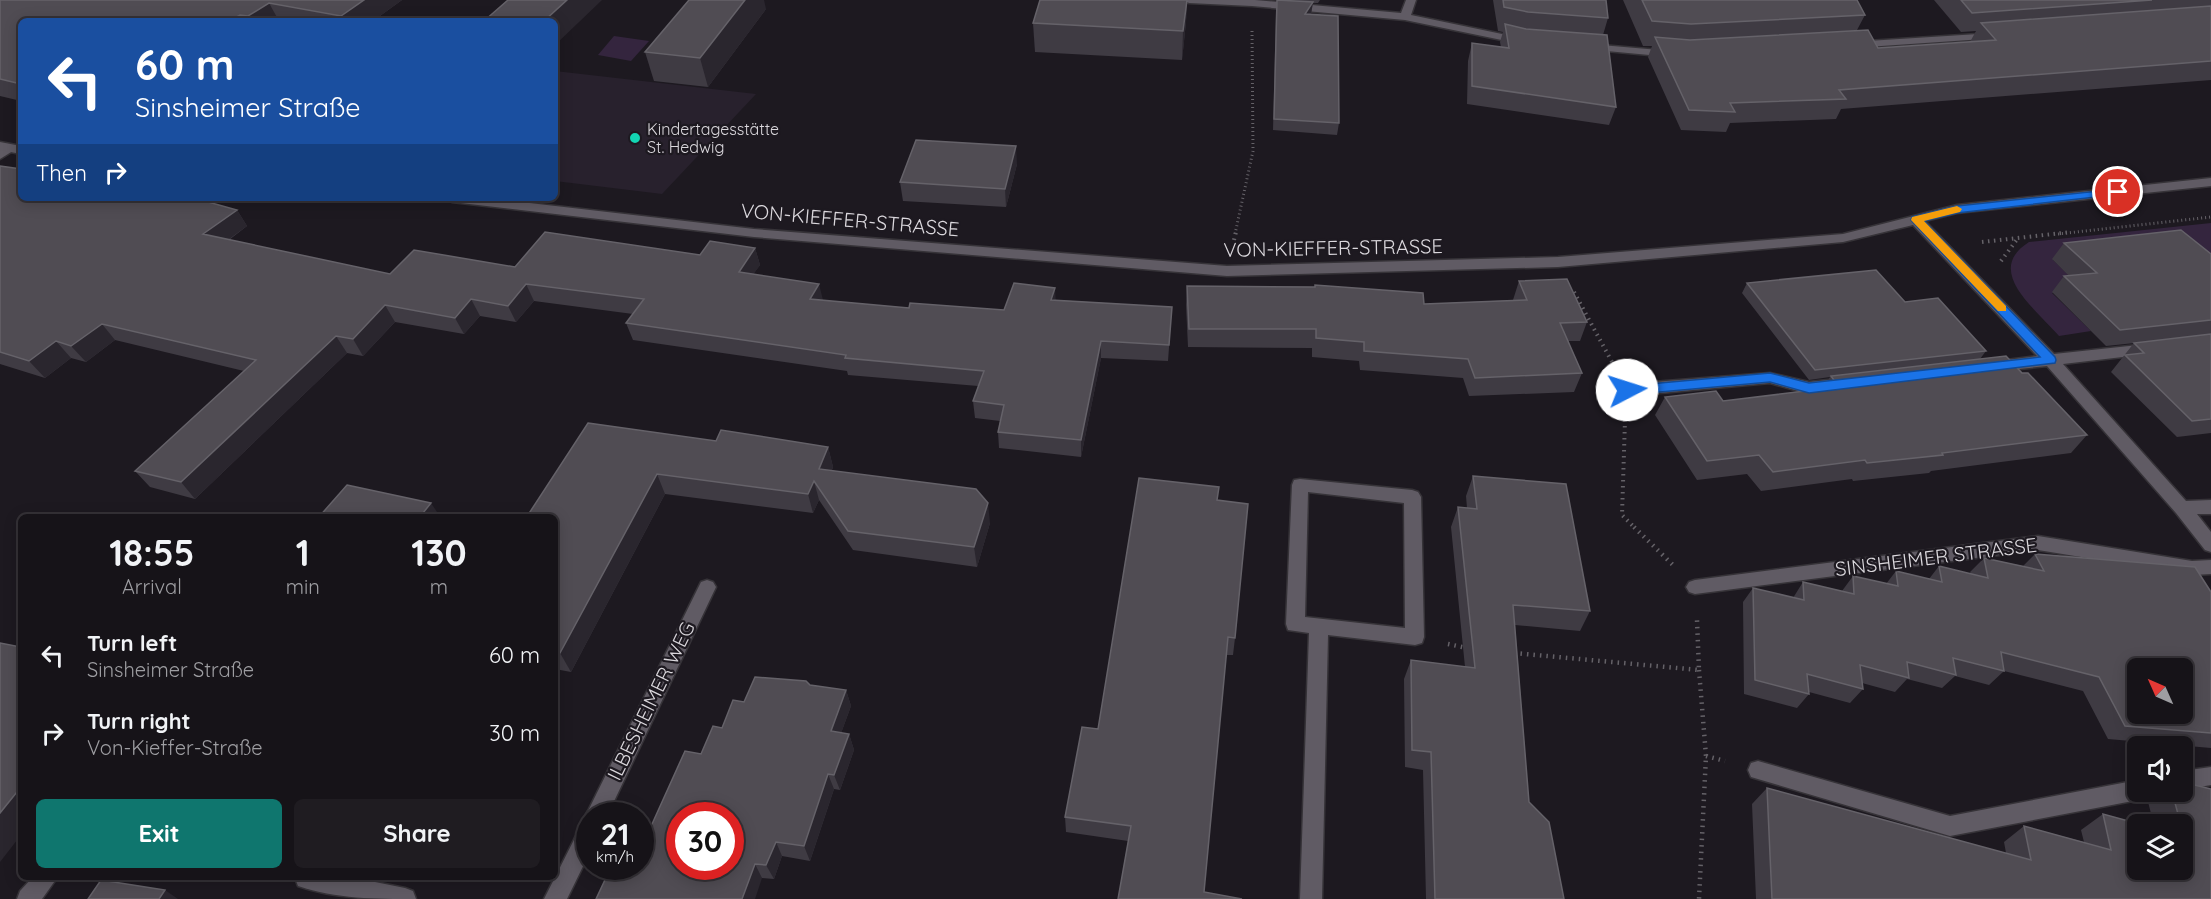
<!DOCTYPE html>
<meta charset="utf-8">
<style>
:root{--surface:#161318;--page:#1f1c21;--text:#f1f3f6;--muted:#9e9ea2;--line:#353237;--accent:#0f766e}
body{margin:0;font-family:Quicksand,sans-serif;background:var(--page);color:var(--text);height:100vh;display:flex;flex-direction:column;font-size:22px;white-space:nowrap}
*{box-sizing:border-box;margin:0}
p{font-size:20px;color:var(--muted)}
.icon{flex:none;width:33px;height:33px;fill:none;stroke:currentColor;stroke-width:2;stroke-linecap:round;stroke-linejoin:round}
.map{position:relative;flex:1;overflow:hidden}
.drawer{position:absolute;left:18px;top:514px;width:540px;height:366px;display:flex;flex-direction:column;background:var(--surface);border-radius:9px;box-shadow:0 3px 15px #0003,0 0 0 2px var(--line)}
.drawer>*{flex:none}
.banner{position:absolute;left:18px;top:18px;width:540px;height:183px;border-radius:9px;box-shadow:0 3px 15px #0003,0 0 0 2px var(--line);background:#1a4fa0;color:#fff;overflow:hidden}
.needle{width:39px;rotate:315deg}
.fabs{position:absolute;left:2127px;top:658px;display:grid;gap:12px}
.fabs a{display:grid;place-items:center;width:66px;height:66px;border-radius:9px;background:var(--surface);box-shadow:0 3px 15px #0003,0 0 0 2px var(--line);font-size:30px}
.speed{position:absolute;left:576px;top:802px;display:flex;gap:12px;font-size:30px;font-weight:700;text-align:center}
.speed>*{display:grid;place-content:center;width:78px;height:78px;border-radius:50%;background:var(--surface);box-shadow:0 3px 15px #0003,0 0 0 2px var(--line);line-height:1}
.speed small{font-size:15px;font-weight:400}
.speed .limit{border:9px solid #d22;background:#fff;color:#111}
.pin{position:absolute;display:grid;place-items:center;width:51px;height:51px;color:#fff;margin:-26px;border:3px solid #fff;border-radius:50%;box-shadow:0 2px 6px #0007}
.me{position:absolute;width:66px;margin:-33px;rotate:85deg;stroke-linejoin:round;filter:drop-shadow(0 0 4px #0008)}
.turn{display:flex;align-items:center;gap:21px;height:126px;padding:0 18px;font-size:27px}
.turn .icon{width:78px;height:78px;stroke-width:2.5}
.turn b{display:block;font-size:42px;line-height:51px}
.then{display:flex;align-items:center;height:57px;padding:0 18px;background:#0003;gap:12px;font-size:22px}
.eta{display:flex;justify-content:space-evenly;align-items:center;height:102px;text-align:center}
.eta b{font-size:36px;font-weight:700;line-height:42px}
.button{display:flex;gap:12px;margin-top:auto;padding:12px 18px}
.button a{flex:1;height:69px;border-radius:9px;background:var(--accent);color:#fff;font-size:24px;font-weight:700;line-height:69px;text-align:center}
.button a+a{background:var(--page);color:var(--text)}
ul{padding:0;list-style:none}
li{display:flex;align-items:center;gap:18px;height:78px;padding:0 18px}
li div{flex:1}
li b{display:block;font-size:22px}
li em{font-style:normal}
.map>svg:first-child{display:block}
.built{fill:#28212d}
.green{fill:#34253e}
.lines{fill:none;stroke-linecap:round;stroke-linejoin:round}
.service-casing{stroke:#363338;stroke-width:3}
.minor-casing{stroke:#363338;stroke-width:3}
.path-far2{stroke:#656268;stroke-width:3;stroke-dasharray:1 3;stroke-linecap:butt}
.path-far1{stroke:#656268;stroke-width:4;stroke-dasharray:1.5 4.5;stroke-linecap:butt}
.path{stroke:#656268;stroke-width:4.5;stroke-dasharray:1.5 5;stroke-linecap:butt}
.service{fill:#605b64;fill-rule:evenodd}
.minor{fill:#605b64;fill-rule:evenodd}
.wall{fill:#3f3b43}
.shaded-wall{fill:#2a262e}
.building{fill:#504c53;stroke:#656269;stroke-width:1.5;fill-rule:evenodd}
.route{fill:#1a73e8;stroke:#114b97;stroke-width:1.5}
.slow{fill:#f59e0b}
.poi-dot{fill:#13d5b3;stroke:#1d1920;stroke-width:2}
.labels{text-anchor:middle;stroke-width:4.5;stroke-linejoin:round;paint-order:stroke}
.far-poi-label{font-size:16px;fill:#dbd8dd;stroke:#1d1920;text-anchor:start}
.street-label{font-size:20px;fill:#dbd8dd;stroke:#1d1920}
</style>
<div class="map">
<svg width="2211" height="899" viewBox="0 0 2211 899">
<rect width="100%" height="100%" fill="#1d1920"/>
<polygon class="built" points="555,71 756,94 662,194 555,181"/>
<g class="green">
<polygon points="614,36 649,41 631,61 598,55"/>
<path d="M2211 223V280L2053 260 2083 289 2052 293 2091 331 2059 336C2036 309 1983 271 2029 242Z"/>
</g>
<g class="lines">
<g class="service-casing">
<polygon id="service" points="10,145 16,149 0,159 0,150"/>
</g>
<g class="minor-casing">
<g id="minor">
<polygon points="1184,0 1255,0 1401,13 1406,0 1416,0 1411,15 1521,38 1527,41 1521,44 1405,20 1252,6 1189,3"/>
<polygon points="1994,33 2000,36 1998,38 1852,48 1846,45 1852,42"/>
<polygon points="1589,44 1671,51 1677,54 1671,57 1585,49 1583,47"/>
<polygon points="0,142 21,146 21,154 0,150"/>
<polygon points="2211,178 2211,186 1957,213 1925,221 2054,354 2148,344 2153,345 2156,349 2153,353 2148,354 2063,364 2186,501 2211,500 2211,514 2197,514 2211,532 2211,552 2205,550 2176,513 2047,366 1991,372 1986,371 1983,367 1986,363 1991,362 2037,356 1913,225 1843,242 1558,267 1227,276 754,237 452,202 445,198 487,198 754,229 1227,266 1558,257 1843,234 1957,205"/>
<polygon points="1770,373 1809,382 1847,378 1853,380 1855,384 1853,388 1847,390 1809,394 1770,383 1627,396 1621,394 1619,390 1621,386 1627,384"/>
<path d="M1300 479 1412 490 1418 492 1421 497 1424 637 1422 643 1415 645 1328 635 1322 899H1300L1309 633 1288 630 1286 624 1292 485 1294 480ZM1308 492 1404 503 1405 628 1305 617Z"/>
<polygon points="2038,536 2192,561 2211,560 2211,574 2192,575 2038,550 1695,594 1689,592 1686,587 1689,582 1695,580"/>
<polygon points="707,580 713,582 716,587 607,816 590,816 590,852 567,899 544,899 583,822 587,820 585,816 589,809 701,582"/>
<polygon points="1758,761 1950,816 2138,780 2138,792 2147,792 2145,797 2138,800 1950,836 1751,777 1748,770 1751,763"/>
<polygon points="2211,767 2211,785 2182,790 2182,771"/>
<polygon points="32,878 57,878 42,899 17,899 20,891"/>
<path d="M295 878H355L405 888 413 891 416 899C376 899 336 899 298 886Z"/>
</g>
</g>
<g class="path-far2">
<polyline points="1235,234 1253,151 1252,30"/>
<polyline points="2058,234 2211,217"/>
</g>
<g class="path-far1">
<polyline points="1234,240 1236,232"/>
<polyline points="1982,242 2071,232"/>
<polyline points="2001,261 2018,238"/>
<polyline points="1574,292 1612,362"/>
<polyline points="1625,420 1622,515 1635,528"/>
</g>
<g class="path">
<polyline points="1634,527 1673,565"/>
<polyline points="1448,644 1467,648"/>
<polyline points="1514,653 1699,670 1697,620"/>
<polyline points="1699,670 1706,756 1699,899"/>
<polyline points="1706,756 1725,761"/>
</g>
<use href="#service" class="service"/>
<use href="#minor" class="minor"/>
</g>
<g class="wall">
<polygon points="0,0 402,0 373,21 21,21 21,101 0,96"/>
<polygon points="1040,0 1187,0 1186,22 1182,60 1035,52 1033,23"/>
<polygon points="1277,0 1320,0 1318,3 1313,3 1311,14 1339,123 1337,135 1273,130 1276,10"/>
<polygon points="1493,0 1606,0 1608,18 1603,35 1616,107 1609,125 1467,104 1468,61 1472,43 1501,47 1500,42 1503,32 1498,31"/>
<polygon points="1623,0 1857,0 1865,15 1857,30 1878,48 1970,42 1976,31 1961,32 1934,0 2211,0 2211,80 1841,109 1836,119 1730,123 1726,132 1681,130 1648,57 1652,46 1643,46"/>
<polygon points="766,9 708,87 654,81 645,52"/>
<polygon points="1017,164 1006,207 903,201 900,182"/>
<polygon points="0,166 237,210 247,226 229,240 390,274 700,255 755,248 760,265 753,274 822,300 909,308 1004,310 1056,300 1172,307 1168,361 1101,358 1081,457 999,448 998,432 1000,421 975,418 973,401 978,386 848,375 847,371 633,340 626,323 633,314 534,301 516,322 480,316 464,334 395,322 363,356 347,353 195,499 150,487 135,471 244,371 115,340 86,362 71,358 45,378 0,364"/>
<polygon points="2064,243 2211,254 2211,433 2177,437 2111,372 2134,343 2163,340 2106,346 2052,292 2064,276 2069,276 2052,259"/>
<polygon points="1519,281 1587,322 1580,341 1568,341 1582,373 1574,392 1469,396 1463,378 1360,370 1359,361 1312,357 1312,348 1188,347 1186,305 1187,286 1424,304 1513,300"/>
<polygon points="1747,283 1905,302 1986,351 1980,359 2022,373 2087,435 2071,453 1931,471 1929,473 1853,481 1852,479 1761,491 1747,474 1697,480 1655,415 1665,397 1723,401 1823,389 1830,377 1809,380 1742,293"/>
<polygon points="716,441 828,447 833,467 832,470 990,523 977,567 853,550 819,500 813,513 665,494 571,672 555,669 555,518"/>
<polygon points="1473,476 1590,611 1580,631 1515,625 1529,802 1564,899 1426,899 1423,770 1405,767 1404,679 1411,660 1465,667 1451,527 1458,507 1467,508 1466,496"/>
<polygon points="1217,500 1235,638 1233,655 1227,655 1118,899 1128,841 1066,832 1065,817 1098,729"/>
<polygon points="2035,554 2211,592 2211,748 2108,739 2083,691 2004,671 1989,685 1955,676 1942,688 1907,679 1895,692 1862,683 1863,689 1850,703 1809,692 1809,694 1797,708 1744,694 1743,602 1753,588 1793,598 1803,582 1842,591 1853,576 1886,584 1896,571 1929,579 1939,566 1971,574 1970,572 1984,558 2023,566"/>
<polygon points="846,690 851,706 841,733 849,734 854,750 840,790 834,789 810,861 782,856 774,879 762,878 643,844 701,754 744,702"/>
<polygon points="1767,788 2006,853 2004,842 2024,826 2084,842 2081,830 2103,814 2182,870 2182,825 2154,825 2147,798 2148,795 2152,792 2182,792 2211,899 1756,899 1752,804"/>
</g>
<g class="shaded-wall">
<polygon points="364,0 402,0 373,21 344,21 341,16"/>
<polygon points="567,0 602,0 555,45 555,21 544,21"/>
<polygon points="745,0 764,0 766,9 708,87 700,58"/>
<polygon points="1187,0 1186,22 1182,60 1183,31"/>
<polygon points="1313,2 1311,14 1304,26 1305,14"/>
<polygon points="269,3 279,21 250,21 248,16"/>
<polygon points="240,15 244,21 230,21"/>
<polygon points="555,116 559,129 555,130"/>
<polygon points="1016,146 1017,164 1006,207 1005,189"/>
<polygon points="237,210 247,226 214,250 203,234"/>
<polygon points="755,248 760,265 744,288 739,272"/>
<polygon points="526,284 534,301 516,322 508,306"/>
<polygon points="819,284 823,300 810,299"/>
<polygon points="1055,288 1056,304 1051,300"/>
<polygon points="471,299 480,316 464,334 455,318"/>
<polygon points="385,305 395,322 363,356 353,339"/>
<polygon points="102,324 115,340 86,362 71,346"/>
<polygon points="336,336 347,353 195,499 181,482"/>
<polygon points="56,341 71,358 45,378 29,361"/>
<polygon points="1101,341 1101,358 1081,457 1081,440"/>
<polygon points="828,447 833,467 824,488 819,469"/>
<polygon points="657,474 665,494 571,672 560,653"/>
<polygon points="814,481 819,500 813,513 808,494"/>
<polygon points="431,503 441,518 419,518"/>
<polygon points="988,503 990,523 977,567 974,547"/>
<polygon points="846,690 851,706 836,747 831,731"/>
<polygon points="849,734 854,750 840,790 834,775"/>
<polygon points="828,774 834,789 810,861 804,846"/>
<polygon points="21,787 21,835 0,862 0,813"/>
<polygon points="776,842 782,856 774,879 766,865"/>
<polygon points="755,864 762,878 755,899 742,899"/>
<polygon points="165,890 178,899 159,899"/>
</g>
<g class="building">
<polygon points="0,0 364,0 341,16 269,3 248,16 240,15 230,21 21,21 21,84 0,79"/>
<polygon points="508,0 567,0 544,21 484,21"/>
<polygon points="689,0 745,0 700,58 645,52"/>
<polygon points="1040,0 1187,0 1183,31 1033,23"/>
<polygon points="1277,0 1313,2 1305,14 1338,16 1339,123 1274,119"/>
<polygon points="1503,0 1606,0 1608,18 1528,12 1504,7"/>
<polygon points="1642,0 1857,0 1865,15 1691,24 1652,21"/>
<polygon points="1961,0 2152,0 1972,13"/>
<polygon points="2211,6 2211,61 1839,90 1846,99 1730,103 1735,112 1689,110 1655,37 1690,40 1868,30 1878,48 1996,40 1981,23"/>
<polygon points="1505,24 1526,29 1607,35 1616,107 1472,86 1472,43 1509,48"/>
<polygon points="916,140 1016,146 1005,189 900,182"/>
<polygon points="0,166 21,169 21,198 194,198 237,210 203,234 390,274 414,250 515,267 545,232 700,255 710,241 755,248 739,272 819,284 810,299 909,308 910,303 1004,310 1014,283 1055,288 1051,300 1172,307 1169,345 1101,341 1081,440 998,432 1004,405 973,401 984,371 845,358 846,355 626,323 644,299 526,284 508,306 471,299 455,318 385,305 353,339 336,336 181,482 135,471 256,360 102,324 71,346 56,341 29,361 0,352"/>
<polygon points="2181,230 2211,254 2211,320 2120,330 2064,276 2097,273 2064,243"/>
<polygon points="1876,270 1905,302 1938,298 1986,351 1815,370 1747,283"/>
<polygon points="1567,279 1587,322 1560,323 1582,373 1475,378 1468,359 1364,351 1364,342 1316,338 1316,329 1189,329 1187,286 1315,287 1315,285 1423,293 1424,304 1527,300 1519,281"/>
<polygon points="2211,334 2211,419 2192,421 2125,355 2144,353 2134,343"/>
<polygon points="2006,356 2022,373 2028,373 2087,435 1942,453 1943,455 1867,463 1865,460 1773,472 1759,455 1707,461 1665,397 1716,391 1723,401 1839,387 1831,376"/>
<polygon points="588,423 716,441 721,430 828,447 819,469 976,489 988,503 974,547 848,531 814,481 808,494 657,474 560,653 555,652 555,518 526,518"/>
<polygon points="1473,476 1566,484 1590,611 1513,605 1529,802 1549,822 1564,899 1435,899 1431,752 1412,750 1411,660 1475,668 1458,507 1477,509"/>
<polygon points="1139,478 1219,487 1217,500 1248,504 1235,638 1228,637 1204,892 1242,899 1118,899 1131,826 1065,817 1082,727 1098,729"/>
<polygon points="347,485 431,503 419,518 318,518"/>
<path d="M2035 554 2195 567 2211 592V733L2125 726 2099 677 2001 652 2004 671 1953 658 1956 675 1907 662 1909 678 1860 665 1863 689 1807 674 1809 694 1755 680 1753 588 1804 600 1803 582 1854 594 1853 576 1898 586 1896 571 1942 582 1939 566 1988 578 1984 558 2044 571ZM2138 669H2182V714H2138Z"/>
<polygon points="0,643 21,647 21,787 0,813"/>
<path d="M755 677 806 681 810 685 846 690 831 731 849 734 834 775 828 774 804 846 776 842 766 865 755 864 742 899H596L611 867H640V844H643L685 751 701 754 713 726 722 728 733 700 744 702ZM680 816H730V867H680Z"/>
<polygon points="2182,782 2211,789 2211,899 1772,899 1767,788 2031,860 2024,826 2111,850 2103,814 2143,825 2138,825 2138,870 2182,870 2182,835 2185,836 2182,825 2181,825 2172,792 2182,792"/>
<polygon points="101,880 165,890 159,899 88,899"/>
</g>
<polygon class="route" points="2118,189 2122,190 2122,194 1957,213 1924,221 2055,357 2056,360 2055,363 1809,393 1770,382 1627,395 1620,390 1627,386 1770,373 1809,383 2040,357 1911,220 1912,217 1957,206"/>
<polygon class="slow" points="1957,206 1962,209 1960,212 1924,221 2006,306 2006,311 1998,311 1911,220 1912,217"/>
<circle class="poi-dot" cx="635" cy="138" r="6"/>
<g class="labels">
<g class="far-poi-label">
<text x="647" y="135">Kindertagesstätte<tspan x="647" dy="18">St. Hedwig</tspan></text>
</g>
<g class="street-label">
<text transform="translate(850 220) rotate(5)" y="7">VON-KIEFFER-STRASSE</text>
<text transform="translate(1333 248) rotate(-1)" y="7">VON-KIEFFER-STRASSE</text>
<text transform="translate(1936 557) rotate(-7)" y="7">SINSHEIMER STRASSE</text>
<text transform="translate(651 701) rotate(-64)" y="7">ILBESHEIMER WEG</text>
</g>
</g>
</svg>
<div class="fabs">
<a><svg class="needle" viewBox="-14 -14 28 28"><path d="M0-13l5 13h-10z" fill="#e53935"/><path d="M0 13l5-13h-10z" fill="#9e9ea2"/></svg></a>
<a><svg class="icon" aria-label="sound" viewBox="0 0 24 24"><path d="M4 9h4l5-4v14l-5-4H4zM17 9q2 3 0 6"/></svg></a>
<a><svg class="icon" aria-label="layers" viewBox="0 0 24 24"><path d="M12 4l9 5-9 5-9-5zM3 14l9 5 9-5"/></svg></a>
</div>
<div class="speed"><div>21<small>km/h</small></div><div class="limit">30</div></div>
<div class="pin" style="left:2118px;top:192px;background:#d93025"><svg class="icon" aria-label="arrive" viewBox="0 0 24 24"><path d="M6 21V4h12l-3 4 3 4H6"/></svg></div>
<svg class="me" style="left:1627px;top:390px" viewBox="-20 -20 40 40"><circle r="19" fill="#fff"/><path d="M0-13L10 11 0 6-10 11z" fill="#1a73e8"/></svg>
<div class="banner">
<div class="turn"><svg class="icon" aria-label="left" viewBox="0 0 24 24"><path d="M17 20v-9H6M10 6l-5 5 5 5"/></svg><div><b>60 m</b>Sinsheimer Straße</div></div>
<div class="then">Then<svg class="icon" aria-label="right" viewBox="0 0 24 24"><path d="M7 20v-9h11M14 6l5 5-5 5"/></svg></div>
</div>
<section class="drawer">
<div class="eta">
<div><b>18:55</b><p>Arrival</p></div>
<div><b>1</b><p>min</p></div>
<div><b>130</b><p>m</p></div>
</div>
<ul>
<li><svg class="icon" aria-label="left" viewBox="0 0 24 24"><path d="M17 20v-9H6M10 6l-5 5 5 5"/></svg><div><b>Turn left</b><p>Sinsheimer Straße</p></div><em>60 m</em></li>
<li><svg class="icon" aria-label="right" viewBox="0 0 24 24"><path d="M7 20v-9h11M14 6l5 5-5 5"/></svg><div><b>Turn right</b><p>Von-Kieffer-Straße</p></div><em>30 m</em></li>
</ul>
<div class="button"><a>Exit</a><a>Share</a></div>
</section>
</div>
